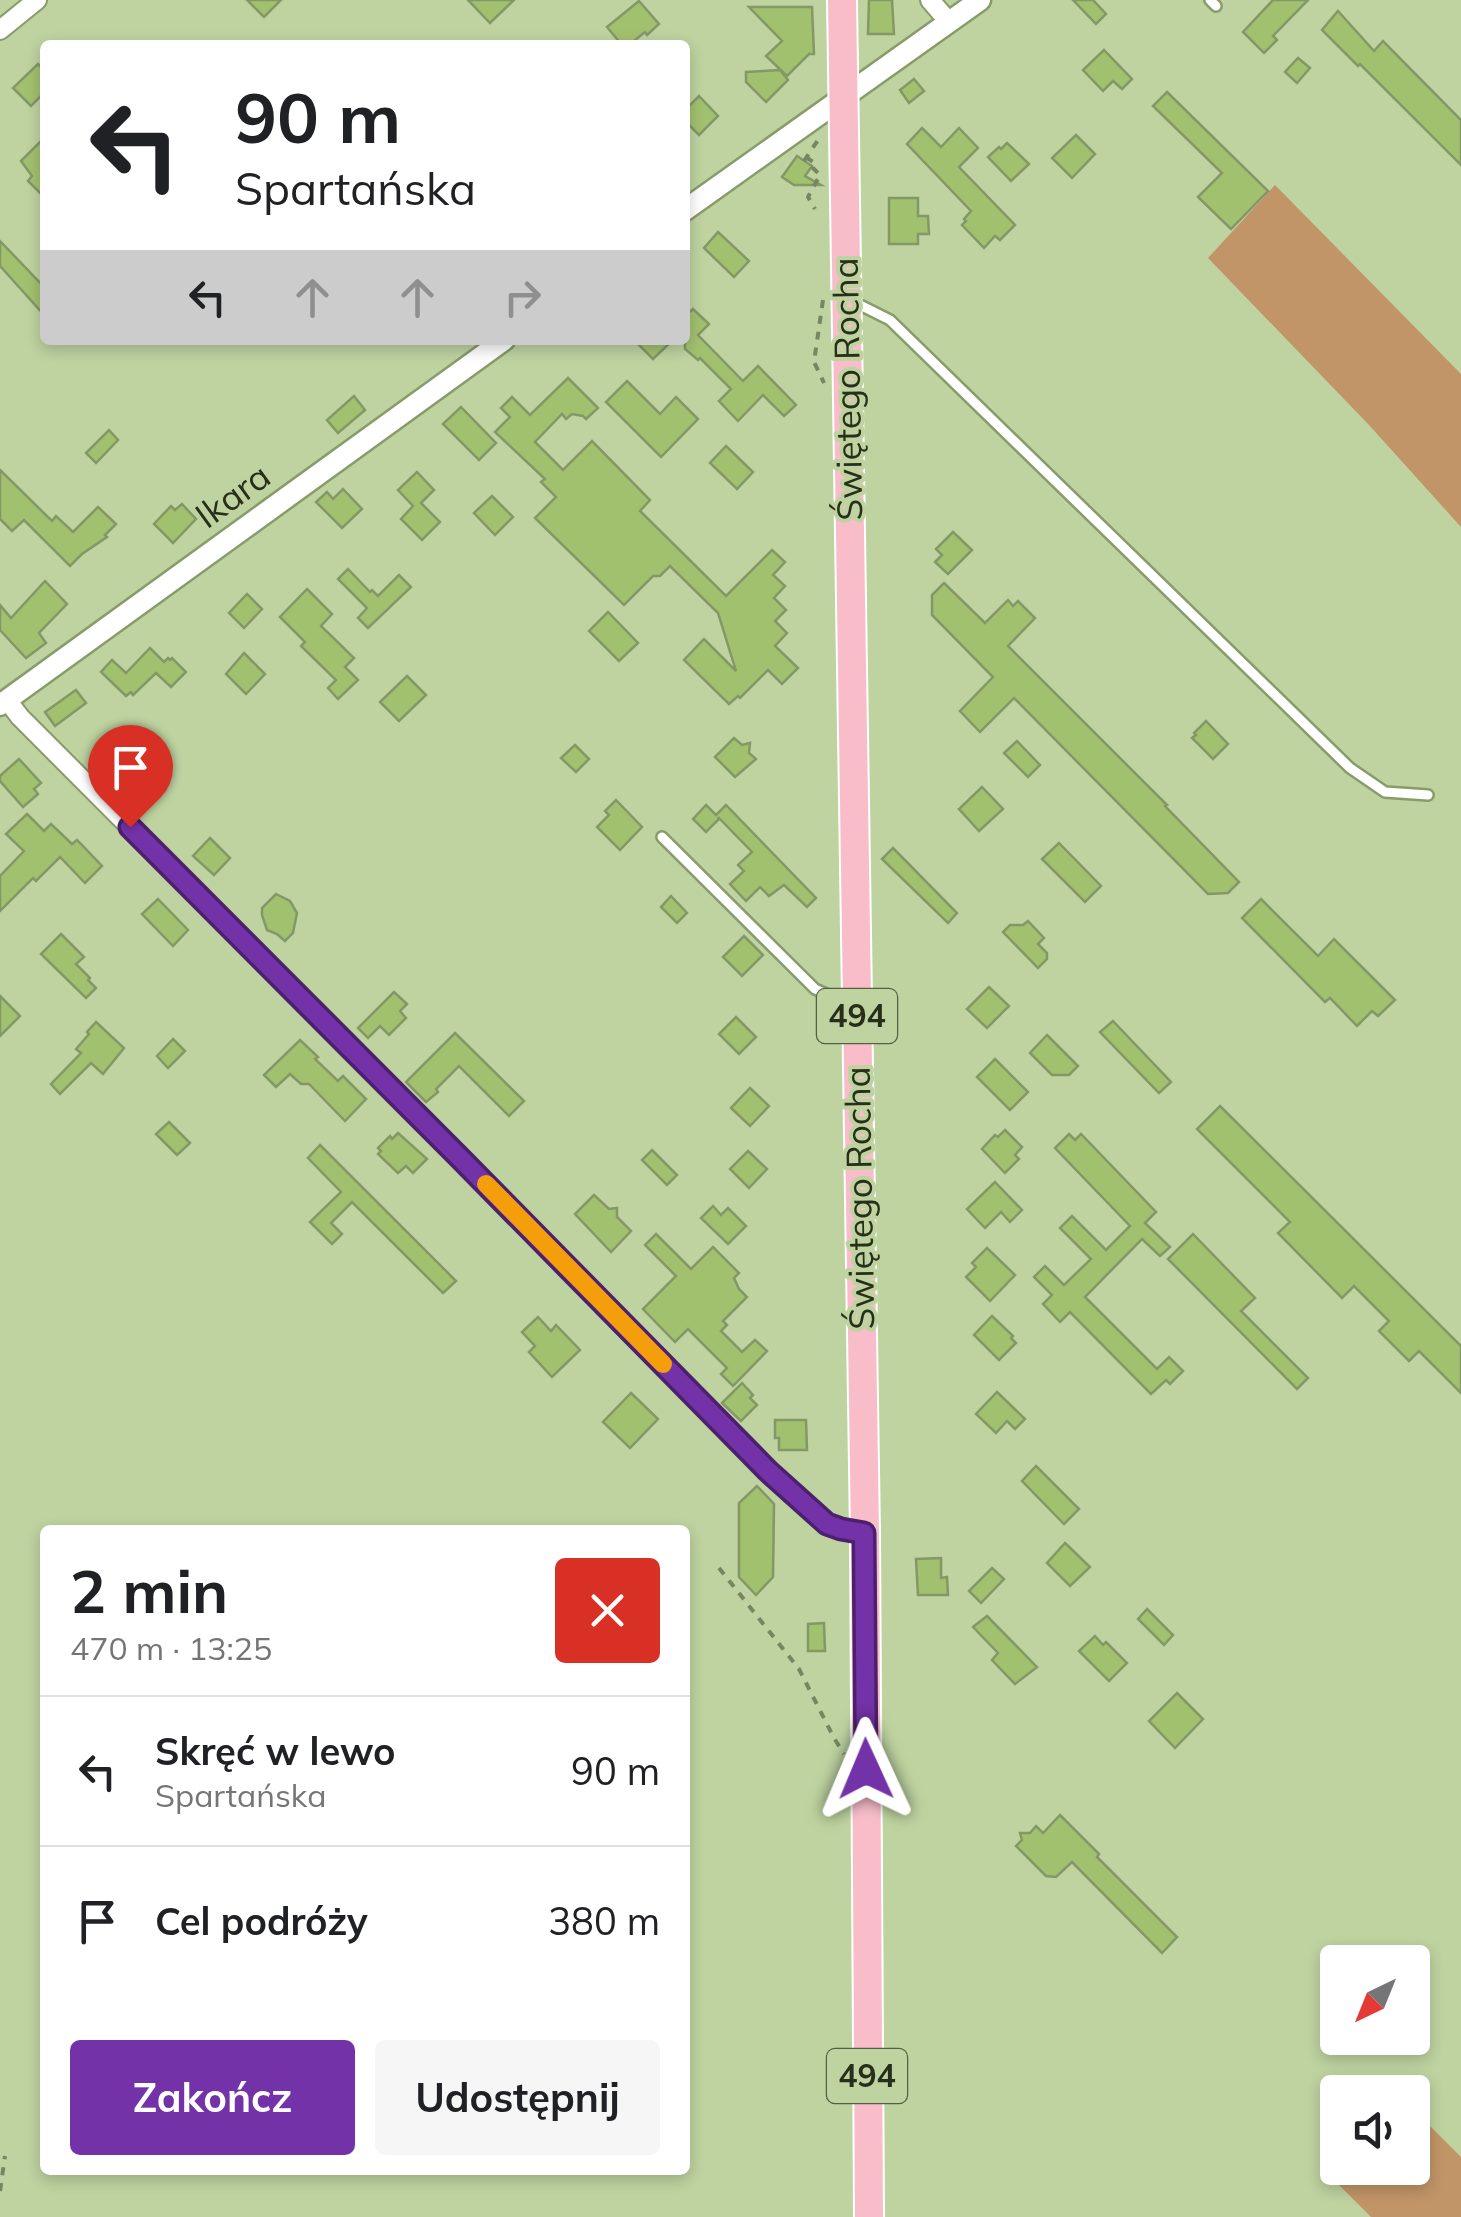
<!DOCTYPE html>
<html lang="pl">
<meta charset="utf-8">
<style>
:root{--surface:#fff;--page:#f6f6f6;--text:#202124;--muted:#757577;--line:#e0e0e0;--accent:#7332a7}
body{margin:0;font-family:Mulish,sans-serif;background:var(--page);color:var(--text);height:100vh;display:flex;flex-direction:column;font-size:38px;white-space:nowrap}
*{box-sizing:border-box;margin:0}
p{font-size:32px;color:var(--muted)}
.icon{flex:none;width:55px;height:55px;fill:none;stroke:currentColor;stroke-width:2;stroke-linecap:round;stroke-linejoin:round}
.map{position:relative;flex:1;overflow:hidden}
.side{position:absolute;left:40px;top:1525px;width:650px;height:650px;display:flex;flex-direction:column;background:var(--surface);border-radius:10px;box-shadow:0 5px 15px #0003}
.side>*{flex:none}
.banner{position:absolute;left:40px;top:40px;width:650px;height:305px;border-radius:10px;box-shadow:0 5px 15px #0003;background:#fff;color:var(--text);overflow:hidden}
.needle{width:65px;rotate:223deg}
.tools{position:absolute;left:1320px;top:1945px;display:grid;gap:20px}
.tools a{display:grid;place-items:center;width:110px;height:110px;border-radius:10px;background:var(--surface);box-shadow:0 5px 15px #0003;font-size:50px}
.pin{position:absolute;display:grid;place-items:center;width:85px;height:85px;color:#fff;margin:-102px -42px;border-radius:50% 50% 50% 0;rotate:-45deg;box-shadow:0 0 10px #0007}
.pin .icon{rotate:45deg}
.me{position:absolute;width:110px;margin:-55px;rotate:359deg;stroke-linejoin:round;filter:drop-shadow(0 0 8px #0008)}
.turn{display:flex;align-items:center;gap:35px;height:210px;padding:0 30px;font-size:45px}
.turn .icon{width:130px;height:130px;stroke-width:2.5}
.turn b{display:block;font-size:70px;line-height:85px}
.lanes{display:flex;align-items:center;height:95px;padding:0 30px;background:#0003;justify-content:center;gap:50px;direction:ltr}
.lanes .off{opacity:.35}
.round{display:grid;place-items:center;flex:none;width:105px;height:105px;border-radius:10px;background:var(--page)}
.headline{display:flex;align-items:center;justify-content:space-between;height:170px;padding:0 30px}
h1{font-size:60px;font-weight:700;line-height:75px}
.button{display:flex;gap:20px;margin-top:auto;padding:20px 30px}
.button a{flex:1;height:115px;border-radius:10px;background:var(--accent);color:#fff;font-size:40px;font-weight:700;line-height:115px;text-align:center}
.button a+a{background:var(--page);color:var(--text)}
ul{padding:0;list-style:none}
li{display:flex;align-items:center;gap:30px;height:150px;padding:0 30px;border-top:2px solid var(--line)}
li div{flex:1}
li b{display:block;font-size:38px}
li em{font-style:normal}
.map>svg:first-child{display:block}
.green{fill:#c29568}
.building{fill:#a2c16f;stroke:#849867;stroke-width:2.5}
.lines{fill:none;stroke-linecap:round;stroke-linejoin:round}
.service-casing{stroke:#889c6a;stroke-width:14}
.minor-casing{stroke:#889c6a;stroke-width:22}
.tertiary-casing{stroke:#889c6a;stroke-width:25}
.primary-casing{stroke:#fff;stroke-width:32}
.path{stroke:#778661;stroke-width:4;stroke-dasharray:8 8;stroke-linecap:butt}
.service{stroke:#fff;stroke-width:9}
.minor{stroke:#fff;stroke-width:18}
.tertiary{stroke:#fff;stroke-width:20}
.primary{stroke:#f9bdca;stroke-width:28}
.route-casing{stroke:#4b206d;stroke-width:25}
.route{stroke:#7332a7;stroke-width:18}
.slow{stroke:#f59e0b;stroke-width:18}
.labels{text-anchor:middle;stroke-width:8;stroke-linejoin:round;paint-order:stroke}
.shield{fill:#bed3a0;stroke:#546042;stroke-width:2.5}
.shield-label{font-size:32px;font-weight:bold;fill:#272f1a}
.street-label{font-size:35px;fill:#272f1a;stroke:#bed3a0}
</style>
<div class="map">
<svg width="1461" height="2217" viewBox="0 0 1461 2217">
<rect width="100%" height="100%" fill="#bed3a0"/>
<g class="green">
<polygon points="1275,185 1461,374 1461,527 1369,425 1208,258"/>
<polygon points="1413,2109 1461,2157 1461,2217 1371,2217 1332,2178 1342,2168 1412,2168"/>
</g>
<g class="building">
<polygon points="247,0 281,0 264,17"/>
<polygon points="468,0 514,0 490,23"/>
<polygon points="869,0 892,0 894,34 868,34"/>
<polygon points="1073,0 1093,0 1106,14 1096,24"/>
<polygon points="1273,0 1308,0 1273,36 1277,40 1264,53 1243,32"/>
<polygon points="639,1 659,24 647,35 645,32 629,45 622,45 607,27"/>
<polygon points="749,7 812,7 814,54 809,54 787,76 766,56 782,41"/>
<polygon points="1338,11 1374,51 1383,41 1461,120 1461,165 1360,64 1358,66 1322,30"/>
<polygon points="1104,50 1132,79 1122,89 1113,81 1103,91 1083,70"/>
<polygon points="1298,58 1310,68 1297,83 1285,72"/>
<polygon points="38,64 45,71 45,92 31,106 13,88"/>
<polygon points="780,70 788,80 766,102 746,82 746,72"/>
<polygon points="914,79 924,91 909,103 900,90"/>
<polygon points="1167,92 1268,191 1231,229 1198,197 1222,173 1153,106"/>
<polygon points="699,96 718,116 699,135 685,121 685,110"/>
<polygon points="922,128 941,147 959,128 978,148 959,167 1015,225 1000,240 995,236 984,248 962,225 966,221 964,219 971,211 907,144"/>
<polygon points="1076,135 1095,154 1072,178 1052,158"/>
<polygon points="45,137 45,198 28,181 32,176 21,161"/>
<polygon points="1007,143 1029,164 1011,181 988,157 999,147 1001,149"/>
<polygon points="797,156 812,166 805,176 821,185 794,185 782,177"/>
<polygon points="889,198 918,198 918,216 928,216 929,234 918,234 918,244 889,244"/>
<polygon points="718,232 749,261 734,277 704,248"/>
<polygon points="0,241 45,288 45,316 0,266"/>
<polygon points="693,309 709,324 698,335 743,381 758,366 796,405 784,416 763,395 738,421 719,401 731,389 700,358 698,360 685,349 685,316"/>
<polygon points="634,340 673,340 653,359"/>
<polygon points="568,378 598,408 586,419 583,416 572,414 566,419 562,414 535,442 563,470 592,441 650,500 640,511 726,596 772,550 785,562 773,575 785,586 774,598 786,610 775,621 787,633 775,646 798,668 782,684 768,670 740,698 738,696 729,704 684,660 704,639 736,671 718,613 670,566 660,576 653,576 624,605 535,518 556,497 541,482 545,479 495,432 510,417 501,408 512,397 530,415"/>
<polygon points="627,381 660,414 676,397 698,419 661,457 606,402"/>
<polygon points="354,396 365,410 338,433 327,420"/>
<polygon points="461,407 496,443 479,460 443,424"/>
<polygon points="109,430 118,440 96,463 86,453"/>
<polygon points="726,446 753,472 737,489 710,463"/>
<polygon points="0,470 52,521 56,516 73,532 98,507 116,524 105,535 107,537 82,554 70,566 24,520 12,531 0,519"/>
<polygon points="417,472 434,490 421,503 440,522 422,540 401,519 413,506 398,490"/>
<polygon points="343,489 362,509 342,528 316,502 327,492 333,499"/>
<polygon points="492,496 513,517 495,535 474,513"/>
<polygon points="182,504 196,519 173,543 154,524 171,506 175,510"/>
<polygon points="953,532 972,550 948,574 935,562 942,555 936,549"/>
<polygon points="348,569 370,592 372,590 378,596 399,575 411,587 368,628 358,618 367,608 338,579"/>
<polygon points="45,581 67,604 39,633 46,643 26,658 0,630 0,605 11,618"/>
<polygon points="944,583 985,623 1008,600 1013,606 1018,601 1035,618 1008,646 1167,805 1165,806 1239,882 1228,893 1208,894 1014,698 980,732 960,711 993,677 932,615 932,595"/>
<polygon points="307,589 332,614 321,626 354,658 345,667 358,680 338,699 328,688 336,680 301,646 305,642 280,617"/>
<polygon points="247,594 262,609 244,628 229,613"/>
<polygon points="608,612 638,643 619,661 589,631"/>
<polygon points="150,648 164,662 168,658 170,660 172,658 186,672 171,687 156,673 133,695 131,692 126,696 101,672 112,660 126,673"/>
<polygon points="244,653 265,674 246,694 226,674"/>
<polygon points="407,676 426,695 399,721 380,702"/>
<polygon points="76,690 86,703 55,726 45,712"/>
<polygon points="1206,721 1228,744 1213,759 1192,738 1196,735 1194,733"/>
<polygon points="734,738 742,745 750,743 749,753 756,759 735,777 715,757"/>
<polygon points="1017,741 1040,765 1028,777 1004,753"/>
<polygon points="575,745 589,759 576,772 561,758"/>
<polygon points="19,759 41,783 34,789 38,794 23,807 0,781 0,776"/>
<polygon points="133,762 145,777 129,789 117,775"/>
<polygon points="982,787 1003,809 979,831 959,809"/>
<polygon points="616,800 642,827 620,850 597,827 609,815 605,811"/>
<polygon points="706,805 716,815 726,805 816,898 807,907 784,885 769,896 760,887 746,901 730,884 744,871 738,865 752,852 718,817 719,819 706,832 693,819"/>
<polygon points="27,814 44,831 51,824 72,844 77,840 102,866 85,883 60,857 36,881 33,878 0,911 0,876 24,851 6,834"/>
<polygon points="210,838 230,858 214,875 193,856"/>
<polygon points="1059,843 1101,886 1085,902 1042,859"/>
<polygon points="893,848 957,913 948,923 882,859"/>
<polygon points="276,894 290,901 297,913 293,933 285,941 277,934 267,930 262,915 262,908"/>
<polygon points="671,896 687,913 677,923 661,907"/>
<polygon points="158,899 188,930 173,946 142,914"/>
<polygon points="1261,899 1318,956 1334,939 1395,1000 1378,1016 1372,1011 1357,1026 1330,998 1325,1002 1242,918"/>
<polygon points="1028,921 1044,938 1038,944 1047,953 1047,959 1038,968 1003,932 1010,925 1023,925"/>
<polygon points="61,934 84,957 76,964 90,978 88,980 96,988 86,998 41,954"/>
<polygon points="744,936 763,955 742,976 723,957"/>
<polygon points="989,987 1009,1006 987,1028 967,1009"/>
<polygon points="394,992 407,1004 400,1011 406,1018 389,1035 380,1026 368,1038 358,1028"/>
<polygon points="0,996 20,1016 0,1036"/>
<polygon points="736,1017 756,1037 739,1054 719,1034"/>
<polygon points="1113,1021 1171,1082 1159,1093 1100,1032"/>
<polygon points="96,1022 124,1048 103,1074 91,1063 60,1094 51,1084 81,1053 76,1049 89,1034 87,1032"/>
<polygon points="455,1033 524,1101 509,1116 459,1066 436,1089 438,1092 426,1102 406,1082"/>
<polygon points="1047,1035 1078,1066 1069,1075 1052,1075 1030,1053"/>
<polygon points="173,1039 185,1051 168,1068 157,1056"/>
<polygon points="300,1040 318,1057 315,1059 338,1081 343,1076 366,1099 345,1121 309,1084 301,1084 290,1074 276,1087 264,1075"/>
<polygon points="995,1059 1028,1092 1010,1110 977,1077"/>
<polygon points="750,1088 769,1106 750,1126 731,1108"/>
<polygon points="1220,1106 1461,1346 1461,1393 1419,1351 1409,1361 1379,1331 1389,1321 1354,1286 1342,1298 1278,1233 1290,1222 1197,1129"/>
<polygon points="169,1122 190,1143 177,1155 156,1134"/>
<polygon points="1005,1130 1022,1147 1015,1155 1019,1159 1005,1173 982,1149 995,1135 998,1137"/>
<polygon points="398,1133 427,1159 413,1173 406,1166 398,1173 378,1154 381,1151 378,1148 390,1136 392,1139"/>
<polygon points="1069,1134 1075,1140 1081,1134 1156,1212 1145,1223 1170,1247 1160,1256 1142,1239 1085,1297 1157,1369 1169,1357 1183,1371 1170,1384 1166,1380 1151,1394 1070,1312 1060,1322 1043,1304 1052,1295 1034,1277 1045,1266 1064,1285 1091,1259 1060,1228 1072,1216 1106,1250 1130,1226 1055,1148"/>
<polygon points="320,1145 456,1281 443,1293 352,1202 331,1223 342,1234 332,1244 310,1222 341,1192 308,1158"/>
<polygon points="652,1150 677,1175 667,1185 642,1160"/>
<polygon points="748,1151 767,1169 749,1188 730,1169"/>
<polygon points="995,1182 1022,1210 1010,1222 1001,1212 985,1228 967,1209"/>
<polygon points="594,1195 609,1209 617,1208 617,1217 631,1231 611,1252 575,1214"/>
<polygon points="713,1206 721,1215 728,1208 746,1226 728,1244 701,1218"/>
<polygon points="656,1234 691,1269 713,1247 739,1273 734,1278 739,1289 747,1297 723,1321 727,1325 721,1331 742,1352 755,1340 767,1351 733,1386 721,1374 727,1368 688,1329 675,1342 643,1309 676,1276 645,1245"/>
<polygon points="1193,1234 1255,1298 1241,1311 1308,1378 1297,1389 1168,1259"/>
<polygon points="987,1248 1015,1275 990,1301 966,1277 976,1267 972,1263"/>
<polygon points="992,1316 1013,1336 1011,1338 1016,1343 999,1360 974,1335"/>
<polygon points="538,1317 551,1331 556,1325 580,1350 552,1377 529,1352 535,1346 522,1332"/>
<polygon points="742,1383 753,1395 750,1398 757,1405 741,1421 722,1403"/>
<polygon points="997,1392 1025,1419 1015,1429 1007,1421 996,1433 976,1414"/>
<polygon points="631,1393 658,1419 630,1448 603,1422"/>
<polygon points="775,1420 806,1420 807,1450 779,1450 779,1438 775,1438"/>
<polygon points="1036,1466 1079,1509 1064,1524 1022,1481"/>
<polygon points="757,1486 774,1504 773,1577 756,1595 739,1577 739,1503"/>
<polygon points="1065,1543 1090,1567 1070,1586 1047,1563"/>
<polygon points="941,1558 941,1578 947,1577 948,1595 918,1595 916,1559"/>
<polygon points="992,1568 1004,1579 981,1603 969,1591"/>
<polygon points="1147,1609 1173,1635 1164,1645 1138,1619"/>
<polygon points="987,1616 1037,1667 1015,1684 992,1660 998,1653 973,1627"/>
<polygon points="824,1623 825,1651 808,1651 808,1624"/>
<polygon points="1095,1636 1103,1645 1106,1642 1127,1663 1109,1681 1079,1651"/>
<polygon points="1177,1693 1203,1719 1175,1748 1149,1721"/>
<polygon points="1060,1815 1099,1854 1097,1857 1177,1937 1162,1953 1072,1862 1056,1877 1046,1876 1016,1846 1022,1840 1020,1833 1030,1833 1036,1826 1043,1833"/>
</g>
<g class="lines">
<g class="service-casing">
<g id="service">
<polyline points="1210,0 1216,6"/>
<polyline points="849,304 862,306 890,320 1350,768 1385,792 1428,795"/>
<polyline points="662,837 815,989 835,998 854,1003"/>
</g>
</g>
<g class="minor-casing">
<g id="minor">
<polyline points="930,0 949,22"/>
<polyline points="0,30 37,0"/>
<polyline points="7,700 20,717 460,1158 768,1471 827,1524 841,1529 865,1533"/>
</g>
</g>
<g class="tertiary-casing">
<g id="tertiary">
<polyline points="685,210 980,0"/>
<polyline points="0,705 504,340"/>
</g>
</g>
<g class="primary-casing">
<polyline id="primary" points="842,0 865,1533 869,2217"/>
</g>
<g class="path">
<polyline points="806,157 816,164 813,168 820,175 808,197 815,209"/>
<polyline points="804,161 818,140"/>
<polyline points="823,300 814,362 824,383"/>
<polyline points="719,1568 799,1669 834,1738 844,1754"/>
<polyline points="0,2191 5,2156"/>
</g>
<use href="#service" class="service"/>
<use href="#minor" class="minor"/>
<use href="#tertiary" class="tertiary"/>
<use href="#primary" class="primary"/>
</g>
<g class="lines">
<g class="route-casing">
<polyline id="route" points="130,827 460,1158 768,1471 827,1524 841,1529 864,1533 866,1769"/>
</g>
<use href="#route" class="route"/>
<polyline class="slow" points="486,1184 663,1364"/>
</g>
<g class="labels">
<g class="shield">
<rect x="817" y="989" width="80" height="54" rx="8"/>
<rect x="827" y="2049" width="80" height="54" rx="8"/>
</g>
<g class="shield-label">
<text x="857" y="1027">494</text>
<text x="867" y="2087">494</text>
</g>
<g class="street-label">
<text transform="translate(848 389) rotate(-91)" y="12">Świętego Rocha</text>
<text transform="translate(233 496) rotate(-36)" y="12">Ikara</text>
<text transform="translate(860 1198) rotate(-91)" y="12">Świętego Rocha</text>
</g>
</g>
</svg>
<div class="tools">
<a><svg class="needle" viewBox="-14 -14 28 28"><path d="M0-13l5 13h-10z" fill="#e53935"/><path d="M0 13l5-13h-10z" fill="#757577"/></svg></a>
<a><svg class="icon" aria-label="sound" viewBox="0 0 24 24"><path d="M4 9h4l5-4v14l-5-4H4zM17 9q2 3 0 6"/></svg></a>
</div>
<div class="pin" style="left:130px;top:827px;background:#d93025"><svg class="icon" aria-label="arrive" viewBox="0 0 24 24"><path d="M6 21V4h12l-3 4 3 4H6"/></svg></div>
<svg class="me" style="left:866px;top:1769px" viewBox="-20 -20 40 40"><path d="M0-17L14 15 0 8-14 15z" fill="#7332a7" stroke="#fff" stroke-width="4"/></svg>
<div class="banner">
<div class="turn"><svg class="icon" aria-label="left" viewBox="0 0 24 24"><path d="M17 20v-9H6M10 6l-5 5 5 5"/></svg><div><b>90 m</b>Spartańska</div></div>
<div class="lanes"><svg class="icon" aria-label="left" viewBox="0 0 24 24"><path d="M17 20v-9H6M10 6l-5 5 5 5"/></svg><svg class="icon off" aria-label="ahead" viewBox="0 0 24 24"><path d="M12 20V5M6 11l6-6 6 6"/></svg><svg class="icon off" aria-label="ahead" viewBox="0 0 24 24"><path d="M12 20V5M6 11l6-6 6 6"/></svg><svg class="icon off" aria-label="right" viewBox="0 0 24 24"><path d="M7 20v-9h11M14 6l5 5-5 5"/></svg></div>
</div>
<section class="side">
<div class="headline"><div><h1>2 min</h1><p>470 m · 13:25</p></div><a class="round" style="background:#d93025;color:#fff"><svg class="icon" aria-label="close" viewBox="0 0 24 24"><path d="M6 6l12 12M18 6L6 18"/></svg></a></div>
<ul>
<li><svg class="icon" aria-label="left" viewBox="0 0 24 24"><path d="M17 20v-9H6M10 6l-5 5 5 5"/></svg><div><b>Skręć w lewo</b><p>Spartańska</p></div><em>90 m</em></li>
<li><svg class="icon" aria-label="arrive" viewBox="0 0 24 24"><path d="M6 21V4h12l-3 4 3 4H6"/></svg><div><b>Cel podróży</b></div><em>380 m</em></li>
</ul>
<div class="button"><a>Zakończ</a><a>Udostępnij</a></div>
</section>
</div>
